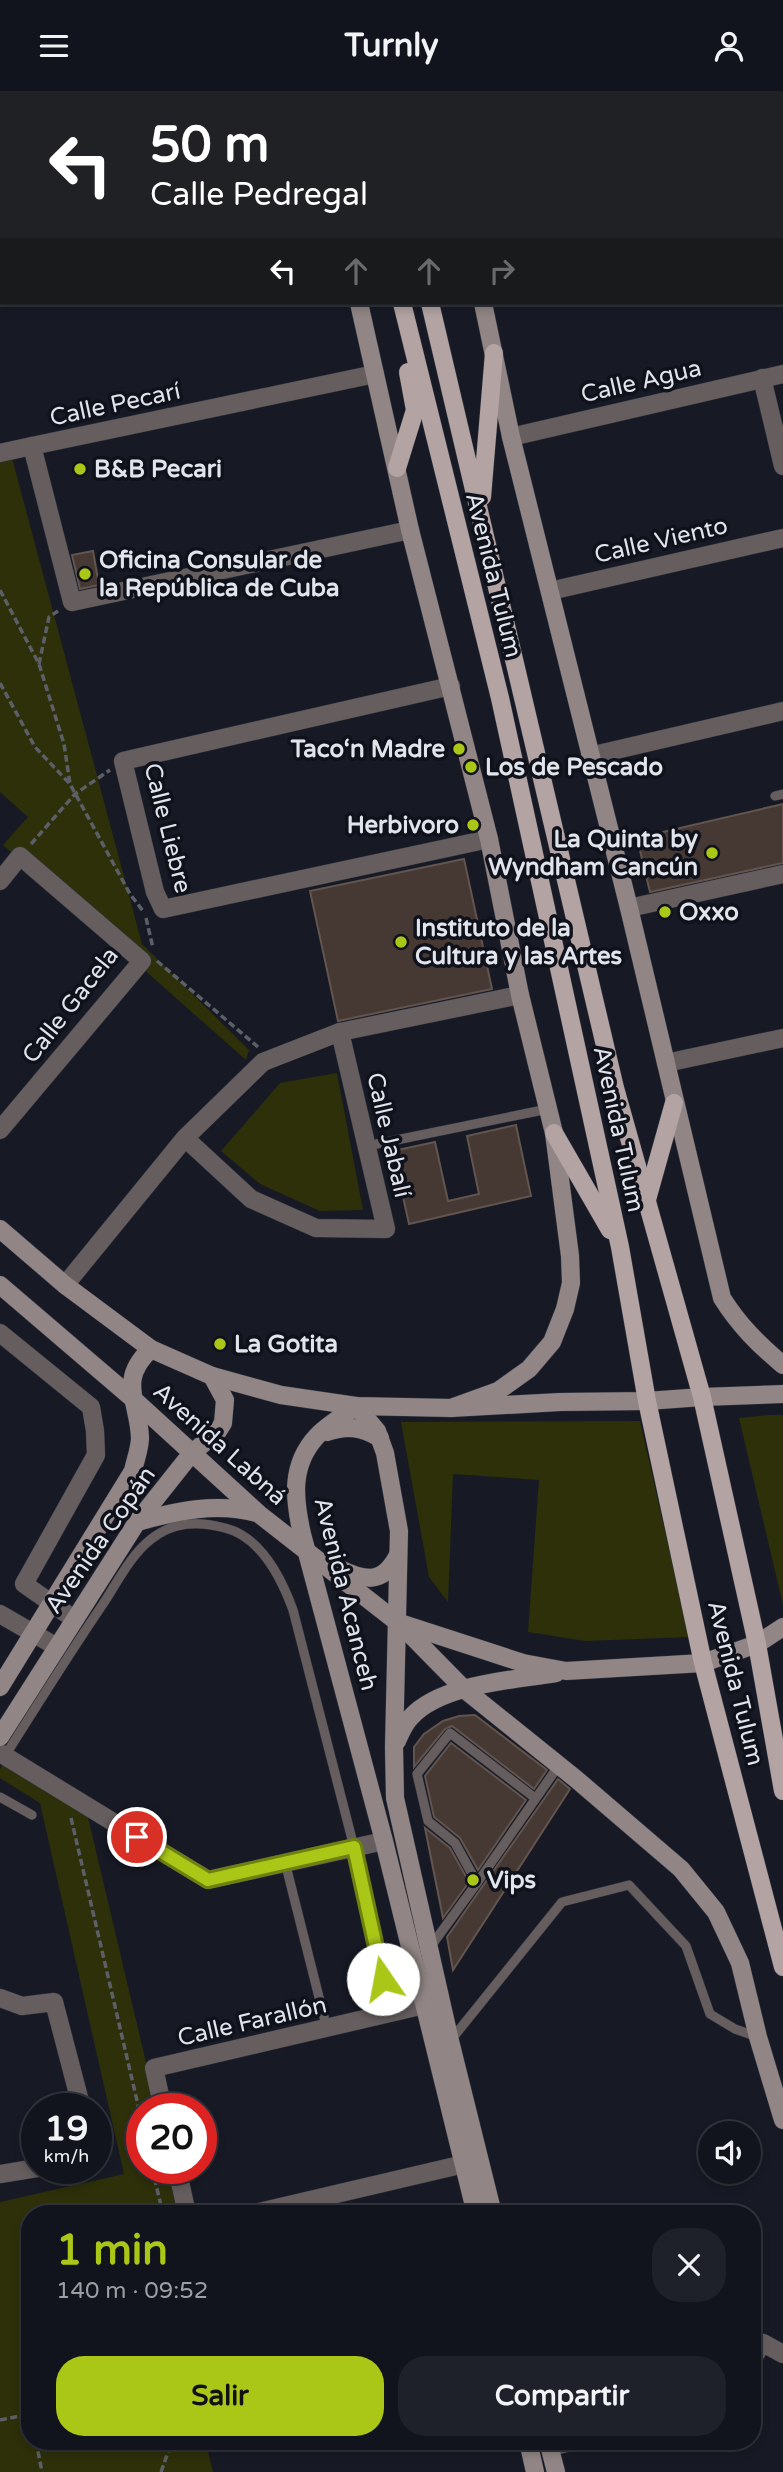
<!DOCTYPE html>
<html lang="es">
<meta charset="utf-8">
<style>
:root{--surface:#11141c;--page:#1e2129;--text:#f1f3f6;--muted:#9c9ea3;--line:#30333b;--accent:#aac717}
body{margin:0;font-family:"Varela Round",sans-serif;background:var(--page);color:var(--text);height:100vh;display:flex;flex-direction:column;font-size:26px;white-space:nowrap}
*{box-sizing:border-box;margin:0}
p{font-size:23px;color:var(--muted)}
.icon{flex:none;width:38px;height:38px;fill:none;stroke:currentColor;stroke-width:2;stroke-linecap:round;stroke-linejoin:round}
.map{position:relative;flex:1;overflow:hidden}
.side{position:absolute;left:21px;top:2114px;width:740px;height:245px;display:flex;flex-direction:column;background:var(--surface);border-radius:28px;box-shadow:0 4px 10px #0003,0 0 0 2px var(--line)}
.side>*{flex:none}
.hud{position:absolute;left:0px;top:0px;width:784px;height:214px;box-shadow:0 4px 10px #0003,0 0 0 2px var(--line);background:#202124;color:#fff;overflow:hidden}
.fabs{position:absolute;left:698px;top:2030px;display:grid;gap:14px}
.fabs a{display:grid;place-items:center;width:63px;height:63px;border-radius:50%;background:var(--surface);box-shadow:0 4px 10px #0003,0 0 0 2px var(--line);font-size:35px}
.speed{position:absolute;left:21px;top:2002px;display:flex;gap:14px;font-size:35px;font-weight:700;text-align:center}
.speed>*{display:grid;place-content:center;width:91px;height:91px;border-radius:50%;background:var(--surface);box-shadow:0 4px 10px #0003,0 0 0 2px var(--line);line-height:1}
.speed small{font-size:18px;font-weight:400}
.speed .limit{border:10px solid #d22;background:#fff;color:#111}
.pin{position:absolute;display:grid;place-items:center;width:60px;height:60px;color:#fff;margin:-30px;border:4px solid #fff;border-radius:50%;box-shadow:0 2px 7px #0007}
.me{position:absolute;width:77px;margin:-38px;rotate:348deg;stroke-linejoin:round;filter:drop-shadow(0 0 5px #0008)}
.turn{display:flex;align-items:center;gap:24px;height:147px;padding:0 35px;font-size:32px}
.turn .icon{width:91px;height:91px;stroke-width:2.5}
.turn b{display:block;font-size:49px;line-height:60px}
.lanes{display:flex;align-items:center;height:66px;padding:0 35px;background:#0003;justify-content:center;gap:35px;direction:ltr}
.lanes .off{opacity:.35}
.round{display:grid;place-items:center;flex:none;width:74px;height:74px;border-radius:28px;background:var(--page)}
.head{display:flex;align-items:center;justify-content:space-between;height:119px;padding:0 35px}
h1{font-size:42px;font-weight:700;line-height:52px;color:var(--accent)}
.primary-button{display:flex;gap:14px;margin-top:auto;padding:14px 35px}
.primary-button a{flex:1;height:80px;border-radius:28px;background:var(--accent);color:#111;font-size:28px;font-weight:700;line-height:80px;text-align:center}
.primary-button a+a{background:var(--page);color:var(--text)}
header{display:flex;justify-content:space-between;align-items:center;height:91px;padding:0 35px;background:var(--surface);font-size:32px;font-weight:700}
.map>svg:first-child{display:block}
.green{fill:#2d3009}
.building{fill:#463934;stroke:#62544e;stroke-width:2}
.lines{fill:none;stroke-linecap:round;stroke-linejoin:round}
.lane-casing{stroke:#333641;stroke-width:10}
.street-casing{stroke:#333641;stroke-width:19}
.secondary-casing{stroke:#333641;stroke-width:19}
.primary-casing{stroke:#333641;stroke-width:19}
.path{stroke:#5c5e68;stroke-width:3.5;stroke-dasharray:7 3.5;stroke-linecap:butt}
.lane{stroke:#665e5e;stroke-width:9}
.street{stroke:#665e5e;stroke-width:18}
.secondary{stroke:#918585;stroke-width:18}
.primary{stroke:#b3a3a3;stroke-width:18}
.route-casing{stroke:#6e810f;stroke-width:18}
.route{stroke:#aac717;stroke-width:12}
.poi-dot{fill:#aac717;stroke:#0f111b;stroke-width:2.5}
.labels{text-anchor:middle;stroke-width:7;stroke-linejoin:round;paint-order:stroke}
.street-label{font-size:24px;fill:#e2e4ec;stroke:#0f111b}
.poi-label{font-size:24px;font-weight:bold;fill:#e2e4ec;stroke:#0f111b;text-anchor:start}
</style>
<header><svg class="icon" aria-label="menu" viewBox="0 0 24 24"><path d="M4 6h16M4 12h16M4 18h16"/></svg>Turnly<svg class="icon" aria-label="person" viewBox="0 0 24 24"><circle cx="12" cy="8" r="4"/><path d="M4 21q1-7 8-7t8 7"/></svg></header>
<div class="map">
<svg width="783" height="2381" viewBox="0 0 783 2381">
<rect width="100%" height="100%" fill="#171a25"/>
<g class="green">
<polygon points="8,352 142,853 249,959 246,969 3,754 28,726 0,701 0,354"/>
<polygon points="337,982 363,1119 320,1120 260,1093 221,1060 280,992"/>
<polygon points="768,1324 783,1324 783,1514 739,1327"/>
<polygon points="640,1330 689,1546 585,1550 528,1541 539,1389 453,1383 448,1511 429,1486 401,1331"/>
<polygon points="4,1671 87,1722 157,2018 142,2018 142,2077 171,2077 182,2123 30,2123 30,2350 235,2350 207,2357 213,2381 0,2381 0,2111 124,2083 40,1712 0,1687 0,1678"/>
</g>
<g class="building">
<polygon points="93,460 99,494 80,498 72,464"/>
<polygon points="783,713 783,772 650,801 637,747"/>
<polygon points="464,768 492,898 338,930 310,800"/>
<polygon points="516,1034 531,1105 409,1133 393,1060 435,1051 448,1110 479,1103 467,1045"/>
<polygon points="475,1624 547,1679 534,1698 452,1635 445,1638 414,1676 414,1656 424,1643 443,1630 459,1625"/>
<polygon points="451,1652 526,1709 478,1779 460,1747 434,1726 425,1685"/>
<polygon points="558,1688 570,1698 453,1879 447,1846"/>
<polygon points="425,1737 450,1757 469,1791 443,1827"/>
</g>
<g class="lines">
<g class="lane-casing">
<g id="lane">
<polyline points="775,705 783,703"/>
<polyline points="367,1055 548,1018"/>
<path d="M5 1665C37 1614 69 1563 103 1513 117 1492 130 1465 150 1449 173 1430 198 1430 225 1437 261 1446 281 1486 293 1519L354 1756 390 1923"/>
<polyline points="0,1706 32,1724"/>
<polyline points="285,1771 327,1938"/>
<polyline points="477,1792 455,1752 428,1730 417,1683 450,1642 535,1707"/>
<polyline points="431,1855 477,1792 559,1674"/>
<polyline points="451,1949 562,1811 629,1794 686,1855 710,1923 735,1938 758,1946"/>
</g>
</g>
<g class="street-casing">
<g id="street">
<polyline points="733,0 733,2"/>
<polyline points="204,2 212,0"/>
<polyline points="588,2 596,0"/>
<polyline points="0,48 2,47"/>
<polyline points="0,202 2,201"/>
<polyline points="375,283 32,355 72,511 410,439"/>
<polyline points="762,287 783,375"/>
<polyline points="511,346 783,283"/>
<polyline points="0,362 32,355"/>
<polyline points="550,500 783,447"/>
<polyline points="451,595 123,670 155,801 163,818 489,748"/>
<polyline points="590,665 783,620"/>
<polyline points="0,790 20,765 142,870 0,1039"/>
<polyline points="629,817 783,783"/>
<polyline points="666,972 783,947"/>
<polyline points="185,1047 251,1108 316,1137 386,1138 340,941"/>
<polyline points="65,1194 185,1047 263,971 340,941 520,904"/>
<polyline points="0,1242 91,1316 95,1340 96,1364 24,1493 74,1528"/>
<polyline points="0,1523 57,1556"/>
<polyline points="0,1662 208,1789 384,1750"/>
<polyline points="0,1907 22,1915 54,1911 82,2018"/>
<polyline points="163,2018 154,1977 437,1911"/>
<polyline points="177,2077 187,2123"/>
<polyline points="0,2083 37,2077"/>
<polyline points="251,2123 464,2073"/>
<polyline points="752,2268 763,2252 783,2263"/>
<polyline points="550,2356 575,2350"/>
</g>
</g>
<g class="secondary-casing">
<g id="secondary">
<polyline points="311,0 312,2"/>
<polyline points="432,0 432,2"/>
<polyline points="359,212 410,439 489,748 520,904 554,1042 570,1165 571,1192 565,1218 552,1251 529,1278 498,1300 451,1317"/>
<path d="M483 212 511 346 629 817 722 1207C739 1234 758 1253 783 1274"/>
<polyline points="0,1138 65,1194 151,1258 212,1285 281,1304 356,1315 451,1317 560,1311 647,1310 702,1306 783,1303"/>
<polyline points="0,1194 132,1307 259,1423 397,1531 523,1572 566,1580 703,1572 757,1553 783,1536"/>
<path d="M356 1315C344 1325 328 1333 317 1345 290 1374 294 1408 302 1443L384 1750 476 2123"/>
<polyline points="356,1315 377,1340 385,1362 399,1440 394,1656 395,1707 450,1950 493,2123"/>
<path d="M327 1341C347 1334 362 1336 380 1347"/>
<path d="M137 1431C177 1420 216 1411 257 1422"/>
<path d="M338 1477C364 1490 383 1494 398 1464"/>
<polyline points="400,1533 464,1598 576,1688 681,1778 716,1821 740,1872 758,1946 783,2029"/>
<path d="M0 1596 133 1380C135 1370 140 1357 140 1347 139 1311 117 1289 151 1258"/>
<polyline points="0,1646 137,1431 191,1363 218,1340 223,1332 225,1309 212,1285"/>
<path d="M397 1650C401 1641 404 1633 411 1626 441 1593 514 1589 556 1582"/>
<polyline points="528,2350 535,2381"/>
<polyline points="548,2350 556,2381"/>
</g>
</g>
<g class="primary-casing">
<g id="primary">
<polyline points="353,0 353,2"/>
<polyline points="381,0 381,2"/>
<polyline points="402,212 500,607 620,1156 647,1310 703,1572 783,1876"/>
<polyline points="430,212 615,997 702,1306 757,1553 783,1700"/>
<polyline points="397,377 415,319 408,281"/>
<polyline points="482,406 494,262"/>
<polyline points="554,1042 610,1139"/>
<polyline points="646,1112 674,1012"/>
</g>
</g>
<g class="path">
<polyline points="782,122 783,122"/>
<polyline points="0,499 39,573 64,653 70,693 130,803 143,820"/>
<polyline points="39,573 49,526 58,520"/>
<polyline points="0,592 35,656 70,693"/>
<polyline points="31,753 75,703 110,679"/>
<polyline points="146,827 153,857"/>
<polyline points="157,870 258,956"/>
<polyline points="71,1727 142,2031"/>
<polyline points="152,2077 163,2123"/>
<polyline points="0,2329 30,2323"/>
<polyline points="36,2350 42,2381"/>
<polyline points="161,2381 172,2350"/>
</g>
<use href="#lane" class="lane"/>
<use href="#street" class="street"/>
<use href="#secondary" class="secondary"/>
<use href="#primary" class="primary"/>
</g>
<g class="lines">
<g class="route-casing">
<polyline id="route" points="137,1746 208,1789 354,1756 383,1888"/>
</g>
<use href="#route" class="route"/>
</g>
<g class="poi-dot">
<circle cx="80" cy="378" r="7"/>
<circle cx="85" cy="483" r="7"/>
<circle cx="459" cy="658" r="7"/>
<circle cx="471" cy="676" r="7"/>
<circle cx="473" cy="734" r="7"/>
<circle cx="712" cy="762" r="7"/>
<circle cx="665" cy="821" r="7"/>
<circle cx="401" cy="851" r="7"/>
<circle cx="220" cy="1253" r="7"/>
<circle cx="473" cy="1789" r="7"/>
</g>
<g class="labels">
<g class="street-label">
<text transform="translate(641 290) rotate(-13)" y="8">Calle Agua</text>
<text transform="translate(115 313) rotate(-12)" y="8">Calle Pecarí</text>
<text transform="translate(661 449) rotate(-13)" y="8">Calle Viento</text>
<text transform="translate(494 484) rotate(76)" y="8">Avenida Tulum</text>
<text transform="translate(168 737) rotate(76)" y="8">Calle Liebre</text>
<text transform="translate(70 914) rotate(-52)" y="8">Calle Gacela</text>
<text transform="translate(619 1038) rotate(78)" y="8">Avenida Tulum</text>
<text transform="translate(389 1044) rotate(77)" y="8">Calle Jabalí</text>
<text transform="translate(220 1353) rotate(42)" y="8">Avenida Labná</text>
<text transform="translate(100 1449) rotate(-55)" y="8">Avenida Copán</text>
<text transform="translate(346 1503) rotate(76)" y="8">Avenida Acanceh</text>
<text transform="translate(736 1592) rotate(76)" y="8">Avenida Tulum</text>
<text transform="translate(252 1930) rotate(-13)" y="8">Calle Farallón</text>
</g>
<g class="poi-label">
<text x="94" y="386">B&amp;B Pecari</text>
<text x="99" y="477">Oficina Consular de<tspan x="99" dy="28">la República de Cuba</tspan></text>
<text x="445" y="666" text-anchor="end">Taco‘n Madre</text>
<text x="485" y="684">Los de Pescado</text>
<text x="459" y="742" text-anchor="end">Herbivoro</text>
<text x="698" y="756" text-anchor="end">La Quinta by<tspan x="698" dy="28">Wyndham Cancún</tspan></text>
<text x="679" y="829">Oxxo</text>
<text x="415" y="845">Instituto de la<tspan x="415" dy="28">Cultura y las Artes</tspan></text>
<text x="234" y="1261">La Gotita</text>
<text x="487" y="1797">Vips</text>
</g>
</g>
</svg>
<div class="fabs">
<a><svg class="icon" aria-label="sound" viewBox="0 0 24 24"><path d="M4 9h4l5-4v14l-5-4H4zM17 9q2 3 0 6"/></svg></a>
</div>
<div class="speed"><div>19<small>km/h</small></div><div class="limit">20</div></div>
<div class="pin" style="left:137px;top:1746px;background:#d93025"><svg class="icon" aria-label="arrive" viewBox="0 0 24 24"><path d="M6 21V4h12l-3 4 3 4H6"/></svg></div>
<svg class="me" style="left:383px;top:1888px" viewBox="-20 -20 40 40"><circle r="19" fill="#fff"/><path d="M0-13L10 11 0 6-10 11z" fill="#aac717"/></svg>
<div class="hud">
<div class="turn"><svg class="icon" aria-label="left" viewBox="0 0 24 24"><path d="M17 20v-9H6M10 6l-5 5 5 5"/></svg><div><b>50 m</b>Calle Pedregal</div></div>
<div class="lanes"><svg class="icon" aria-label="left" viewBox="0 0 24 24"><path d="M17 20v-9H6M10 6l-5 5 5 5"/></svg><svg class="icon off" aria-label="ahead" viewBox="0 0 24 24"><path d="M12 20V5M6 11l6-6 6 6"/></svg><svg class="icon off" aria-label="ahead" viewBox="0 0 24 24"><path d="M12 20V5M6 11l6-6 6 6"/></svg><svg class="icon off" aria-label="right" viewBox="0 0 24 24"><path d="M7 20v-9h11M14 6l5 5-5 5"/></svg></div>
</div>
<section class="side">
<div class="head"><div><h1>1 min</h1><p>140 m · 09:52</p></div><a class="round"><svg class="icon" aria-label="close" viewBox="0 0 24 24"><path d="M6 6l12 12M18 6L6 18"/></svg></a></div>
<div class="primary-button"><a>Salir</a><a>Compartir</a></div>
</section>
</div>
